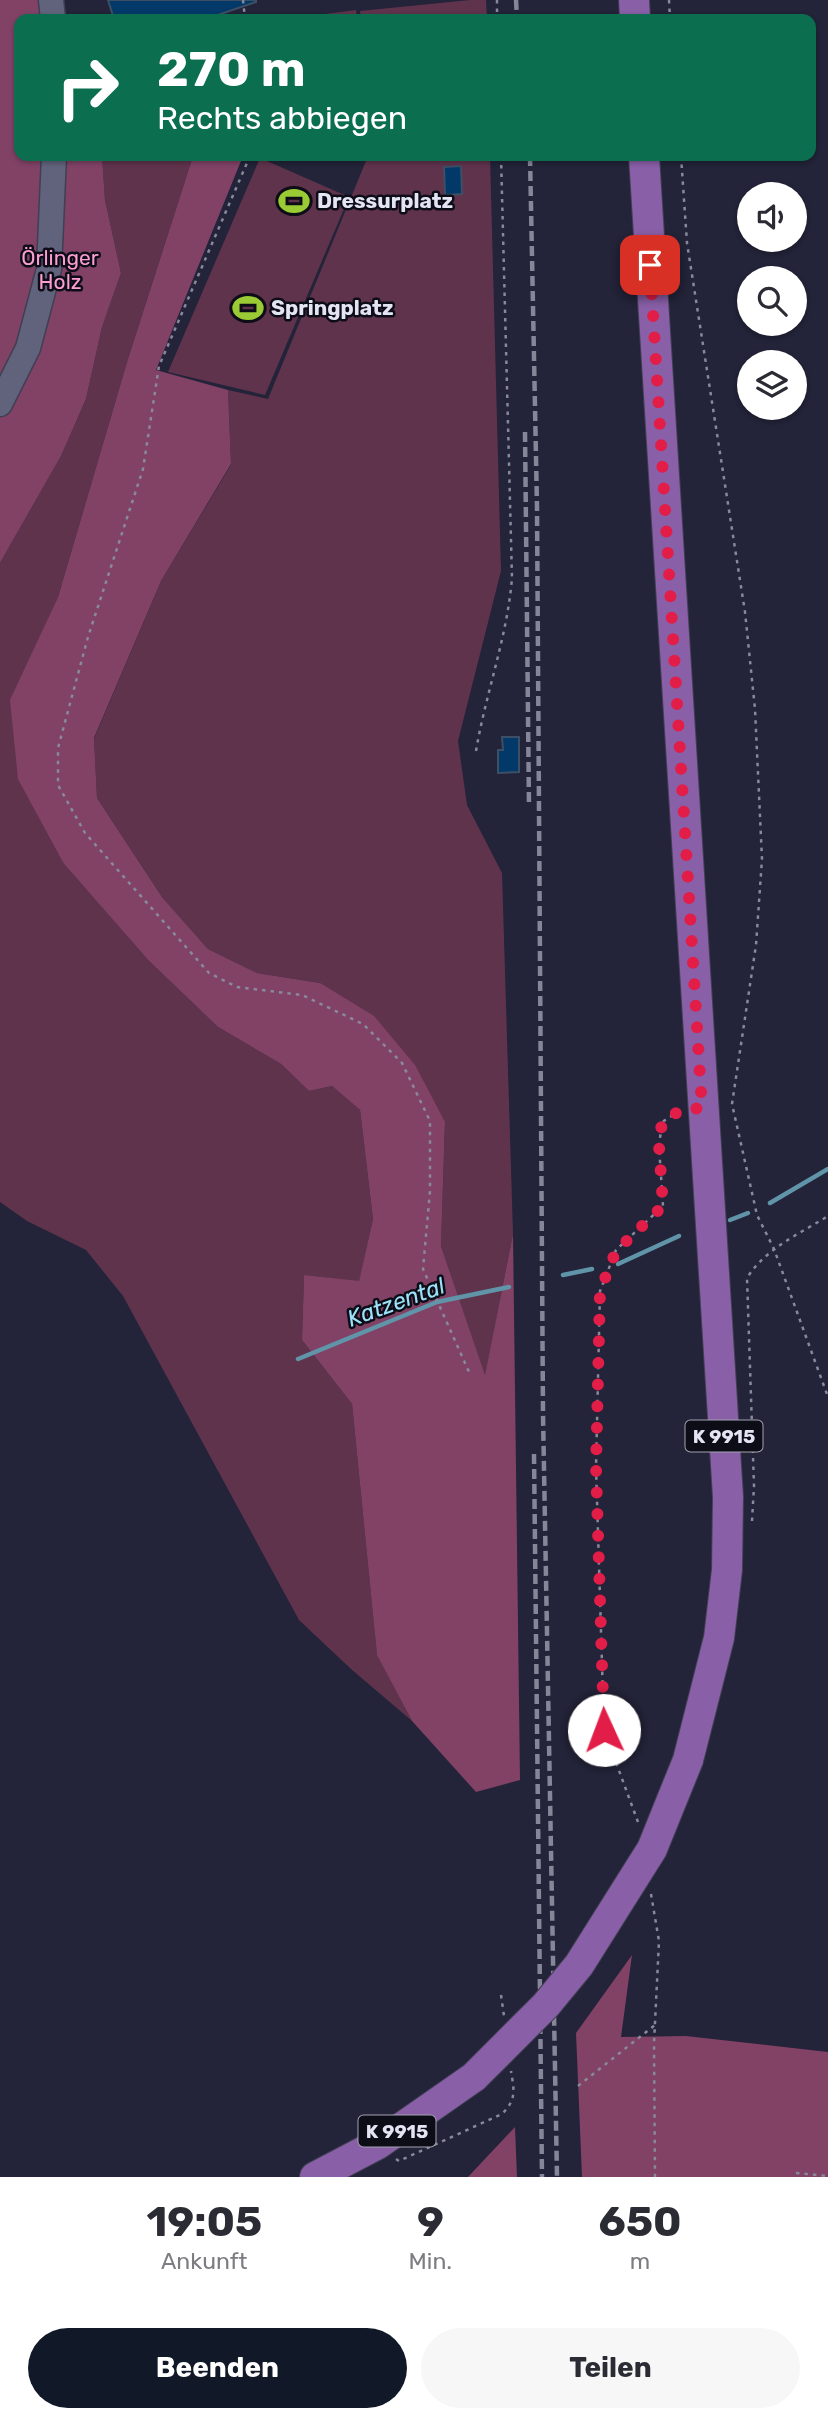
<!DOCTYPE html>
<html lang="de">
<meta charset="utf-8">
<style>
:root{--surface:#fff;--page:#f7f7f7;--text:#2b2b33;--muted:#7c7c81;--accent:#111827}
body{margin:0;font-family:Rubik,sans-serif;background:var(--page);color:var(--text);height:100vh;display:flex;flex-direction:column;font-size:26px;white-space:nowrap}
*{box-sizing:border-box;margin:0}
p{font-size:23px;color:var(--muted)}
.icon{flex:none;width:38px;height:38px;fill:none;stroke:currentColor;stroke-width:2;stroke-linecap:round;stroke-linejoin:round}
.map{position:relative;height:2177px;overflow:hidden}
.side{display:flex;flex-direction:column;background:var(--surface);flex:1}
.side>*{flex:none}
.guide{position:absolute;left:14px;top:14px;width:802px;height:147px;border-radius:14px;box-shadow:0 2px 5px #0004;background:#0b6e4f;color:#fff;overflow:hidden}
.buttons{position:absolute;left:737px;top:182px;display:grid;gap:14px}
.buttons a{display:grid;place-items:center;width:70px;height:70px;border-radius:50%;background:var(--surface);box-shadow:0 2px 5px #0004;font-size:35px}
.pin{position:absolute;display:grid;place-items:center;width:60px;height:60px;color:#fff;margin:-30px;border-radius:14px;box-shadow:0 4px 10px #0006}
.me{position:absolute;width:77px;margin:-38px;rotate:358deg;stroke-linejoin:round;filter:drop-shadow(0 0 5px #0008)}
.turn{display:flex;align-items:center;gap:24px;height:147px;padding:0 28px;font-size:32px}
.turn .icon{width:91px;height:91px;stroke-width:2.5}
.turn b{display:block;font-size:49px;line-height:60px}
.eta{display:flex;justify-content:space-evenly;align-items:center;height:119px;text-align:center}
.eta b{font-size:42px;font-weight:700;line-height:49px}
.button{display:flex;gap:14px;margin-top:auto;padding:14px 28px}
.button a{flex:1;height:80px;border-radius:42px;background:var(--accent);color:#fff;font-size:28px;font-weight:700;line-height:80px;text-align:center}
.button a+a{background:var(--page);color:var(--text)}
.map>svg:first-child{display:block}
.green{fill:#60334c}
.forest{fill:#814266}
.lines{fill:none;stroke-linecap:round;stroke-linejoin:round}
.stream{stroke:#6094a8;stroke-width:4.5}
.building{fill:#033969;stroke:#3d4f64;stroke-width:2}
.minor-casing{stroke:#403f53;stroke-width:27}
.major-casing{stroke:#403f53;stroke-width:32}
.path{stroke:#88899b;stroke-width:2.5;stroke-dasharray:3.5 5;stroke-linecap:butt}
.minor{stroke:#61627c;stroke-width:24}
.major{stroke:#895fa7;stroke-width:30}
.rail{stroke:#858698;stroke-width:4.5;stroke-dasharray:10 5;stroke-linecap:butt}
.major-bridge-casing{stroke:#403f53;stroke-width:32;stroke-linecap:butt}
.major-bridge{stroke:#895fa7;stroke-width:30}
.route{stroke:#e11d48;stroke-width:12;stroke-dasharray:0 21.6}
.labels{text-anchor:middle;stroke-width:5;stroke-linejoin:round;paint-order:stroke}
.shield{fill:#0d0d17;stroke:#a4a4b2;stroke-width:2}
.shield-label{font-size:19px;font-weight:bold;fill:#e4e5f4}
.poi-label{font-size:21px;font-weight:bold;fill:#e4e5f4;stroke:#0d0d17;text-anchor:start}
.park-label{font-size:21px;fill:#fd9ed3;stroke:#0d0d17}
.water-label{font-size:23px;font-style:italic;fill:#9ce3fa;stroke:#0d0d17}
</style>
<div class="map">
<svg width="828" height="2177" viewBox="0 0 828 2177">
<rect width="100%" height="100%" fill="#232339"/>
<g class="green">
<polygon points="470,0 486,0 487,19 361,19 360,11"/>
<polygon points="356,10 357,19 287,19"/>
<polygon points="102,156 193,156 127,362 58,597 11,700 64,864 148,960 218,1027 281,1064 309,1091 332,1086 360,1110 373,1219 359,1282 304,1275 302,1340 352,1404 377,1654 412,1721 351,1669 299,1620 123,1296 86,1250 27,1221 0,1202 0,563 61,456 86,399 102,327 121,273 105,200"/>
<polygon points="368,156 490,156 501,571 458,741 467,805 502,873 513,1234 485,1376 441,1246 445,1122 320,983 257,973 208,949 162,897 97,798 94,739 161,581 231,465 228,390 268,399"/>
<polygon points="260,158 349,197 265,395 168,372"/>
</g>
<g class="forest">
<polygon points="0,0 39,0 41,19 19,19 19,156 102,156 105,200 121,273 102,327 86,399 61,456 0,563"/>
<polygon points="193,156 243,156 156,370 228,390 231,464 161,581 94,738 97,798 162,897 208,949 257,973 320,983 374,1016 415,1065 445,1122 441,1246 485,1375 513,1234 520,1780 476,1792 412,1721 377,1655 352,1404 302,1340 304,1275 359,1281 373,1219 360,1110 332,1086 309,1091 281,1064 218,1027 148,960 64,864 18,779 10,700 58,597 127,362"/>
<polygon points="632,1955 621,2037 686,2036 828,2052 828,2177 582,2177 576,2033"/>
<polygon points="515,2127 517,2177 468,2177"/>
</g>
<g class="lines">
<g class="stream">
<polyline points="770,1203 828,1169"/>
<polyline points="730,1220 748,1213"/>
<polyline points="618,1264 679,1236"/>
<polyline points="563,1275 592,1269"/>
<polyline points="298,1359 437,1302 509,1287"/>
</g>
</g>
<g class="building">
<polygon points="108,0 256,0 256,2 206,19 114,19"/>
<polygon points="461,166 462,194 445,195 444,167"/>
<polygon points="502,737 519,737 519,772 498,773 498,750 503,750"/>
</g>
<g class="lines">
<g class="minor-casing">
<g id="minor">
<polyline points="51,0 53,19"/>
<polyline points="0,404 28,348 49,269 54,156"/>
</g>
</g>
<g class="major-casing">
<g id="major">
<polyline points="634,0 635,19"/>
<polyline points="644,156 728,1497 727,1570 719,1638 688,1760"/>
<polyline points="315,2177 378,2144 474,2077"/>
</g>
</g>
<g class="path">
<polyline points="243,0 245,19"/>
<polyline points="497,0 497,19"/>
<polyline points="669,0 670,19"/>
<polyline points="250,156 159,366 143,469 88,637 58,748 58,785 85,833 209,973 237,987 302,995 363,1024 402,1063 430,1121 430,1191 423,1269 469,1372"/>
<polyline points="681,156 687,243 745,612 755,709 762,859 756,945 732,1104 757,1215 774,1249 828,1397"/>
<path d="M476 751C486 692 507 638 512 578L501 156"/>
<path d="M752 1521 754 1486 747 1278C765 1249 799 1234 828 1216"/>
<polyline points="638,1822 604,1730 596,1467 600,1291 616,1250 663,1206 659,1146 662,1122 681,1110"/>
<polyline points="651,1894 659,1941 654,2043 655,2177"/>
<polyline points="501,1995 504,2016"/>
<polyline points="578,2086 655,2025"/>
<path d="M396 2159 399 2161 502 2114C517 2099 514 2090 511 2071"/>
<polyline points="796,2173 828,2176"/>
</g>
<use href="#minor" class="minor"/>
<use href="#major" class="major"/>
<g class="rail">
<polyline points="516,0 517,19"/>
<polyline points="530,156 537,507 543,1414 557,2177"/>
<polyline points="525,432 529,807"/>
<polyline points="534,1454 542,2177"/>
</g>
<g class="major-bridge-casing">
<polyline id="major-bridge" points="474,2077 546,2005 579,1965 652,1849 688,1760"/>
</g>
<use href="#major-bridge" class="major-bridge"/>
</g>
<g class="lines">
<polyline class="route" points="604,1730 596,1467 600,1291 616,1251 663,1206 659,1146 662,1122 681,1110 702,1108 650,265"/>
</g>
<defs>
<g id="stadium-bare" transform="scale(2.415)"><path d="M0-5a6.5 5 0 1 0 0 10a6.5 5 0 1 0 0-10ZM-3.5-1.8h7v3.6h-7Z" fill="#9acb35" stroke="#0d0d17" stroke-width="2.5" paint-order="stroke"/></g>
</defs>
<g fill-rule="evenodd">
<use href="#stadium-bare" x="294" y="201"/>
<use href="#stadium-bare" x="248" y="308"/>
</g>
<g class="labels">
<g class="shield">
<rect x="685.5" y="1420.5" width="77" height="31" rx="5"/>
<rect x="358.5" y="2115.5" width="77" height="31" rx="5"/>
</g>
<g class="shield-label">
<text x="724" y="1443">K 9915</text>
<text x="397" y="2138">K 9915</text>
</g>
<g class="poi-label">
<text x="317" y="208">Dressurplatz</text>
<text x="271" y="315">Springplatz</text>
</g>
<g class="park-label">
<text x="60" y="265">Örlinger<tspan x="60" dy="24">Holz</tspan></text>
</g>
<g class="water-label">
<text transform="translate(396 1302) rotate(-20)" y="8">Katzental</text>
</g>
</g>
</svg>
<div class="buttons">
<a><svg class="icon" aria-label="sound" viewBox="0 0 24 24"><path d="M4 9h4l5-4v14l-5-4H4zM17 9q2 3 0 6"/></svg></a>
<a><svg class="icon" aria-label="search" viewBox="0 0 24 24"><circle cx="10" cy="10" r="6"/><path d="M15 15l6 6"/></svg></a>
<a><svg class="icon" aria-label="layers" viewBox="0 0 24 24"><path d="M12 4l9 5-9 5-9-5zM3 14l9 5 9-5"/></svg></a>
</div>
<div class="pin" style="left:650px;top:265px;background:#d93025"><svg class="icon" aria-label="arrive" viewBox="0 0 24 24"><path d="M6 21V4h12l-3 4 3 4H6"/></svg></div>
<svg class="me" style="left:604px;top:1730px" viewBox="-20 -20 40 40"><circle r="19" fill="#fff"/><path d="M0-13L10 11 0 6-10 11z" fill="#e11d48"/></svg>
<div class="guide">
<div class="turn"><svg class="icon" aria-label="right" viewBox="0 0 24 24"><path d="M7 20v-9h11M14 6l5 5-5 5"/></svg><div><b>270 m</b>Rechts abbiegen</div></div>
</div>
</div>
<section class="side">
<div class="eta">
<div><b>19:05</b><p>Ankunft</p></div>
<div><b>9</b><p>Min.</p></div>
<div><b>650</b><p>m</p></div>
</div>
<div class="button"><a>Beenden</a><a>Teilen</a></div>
</section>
